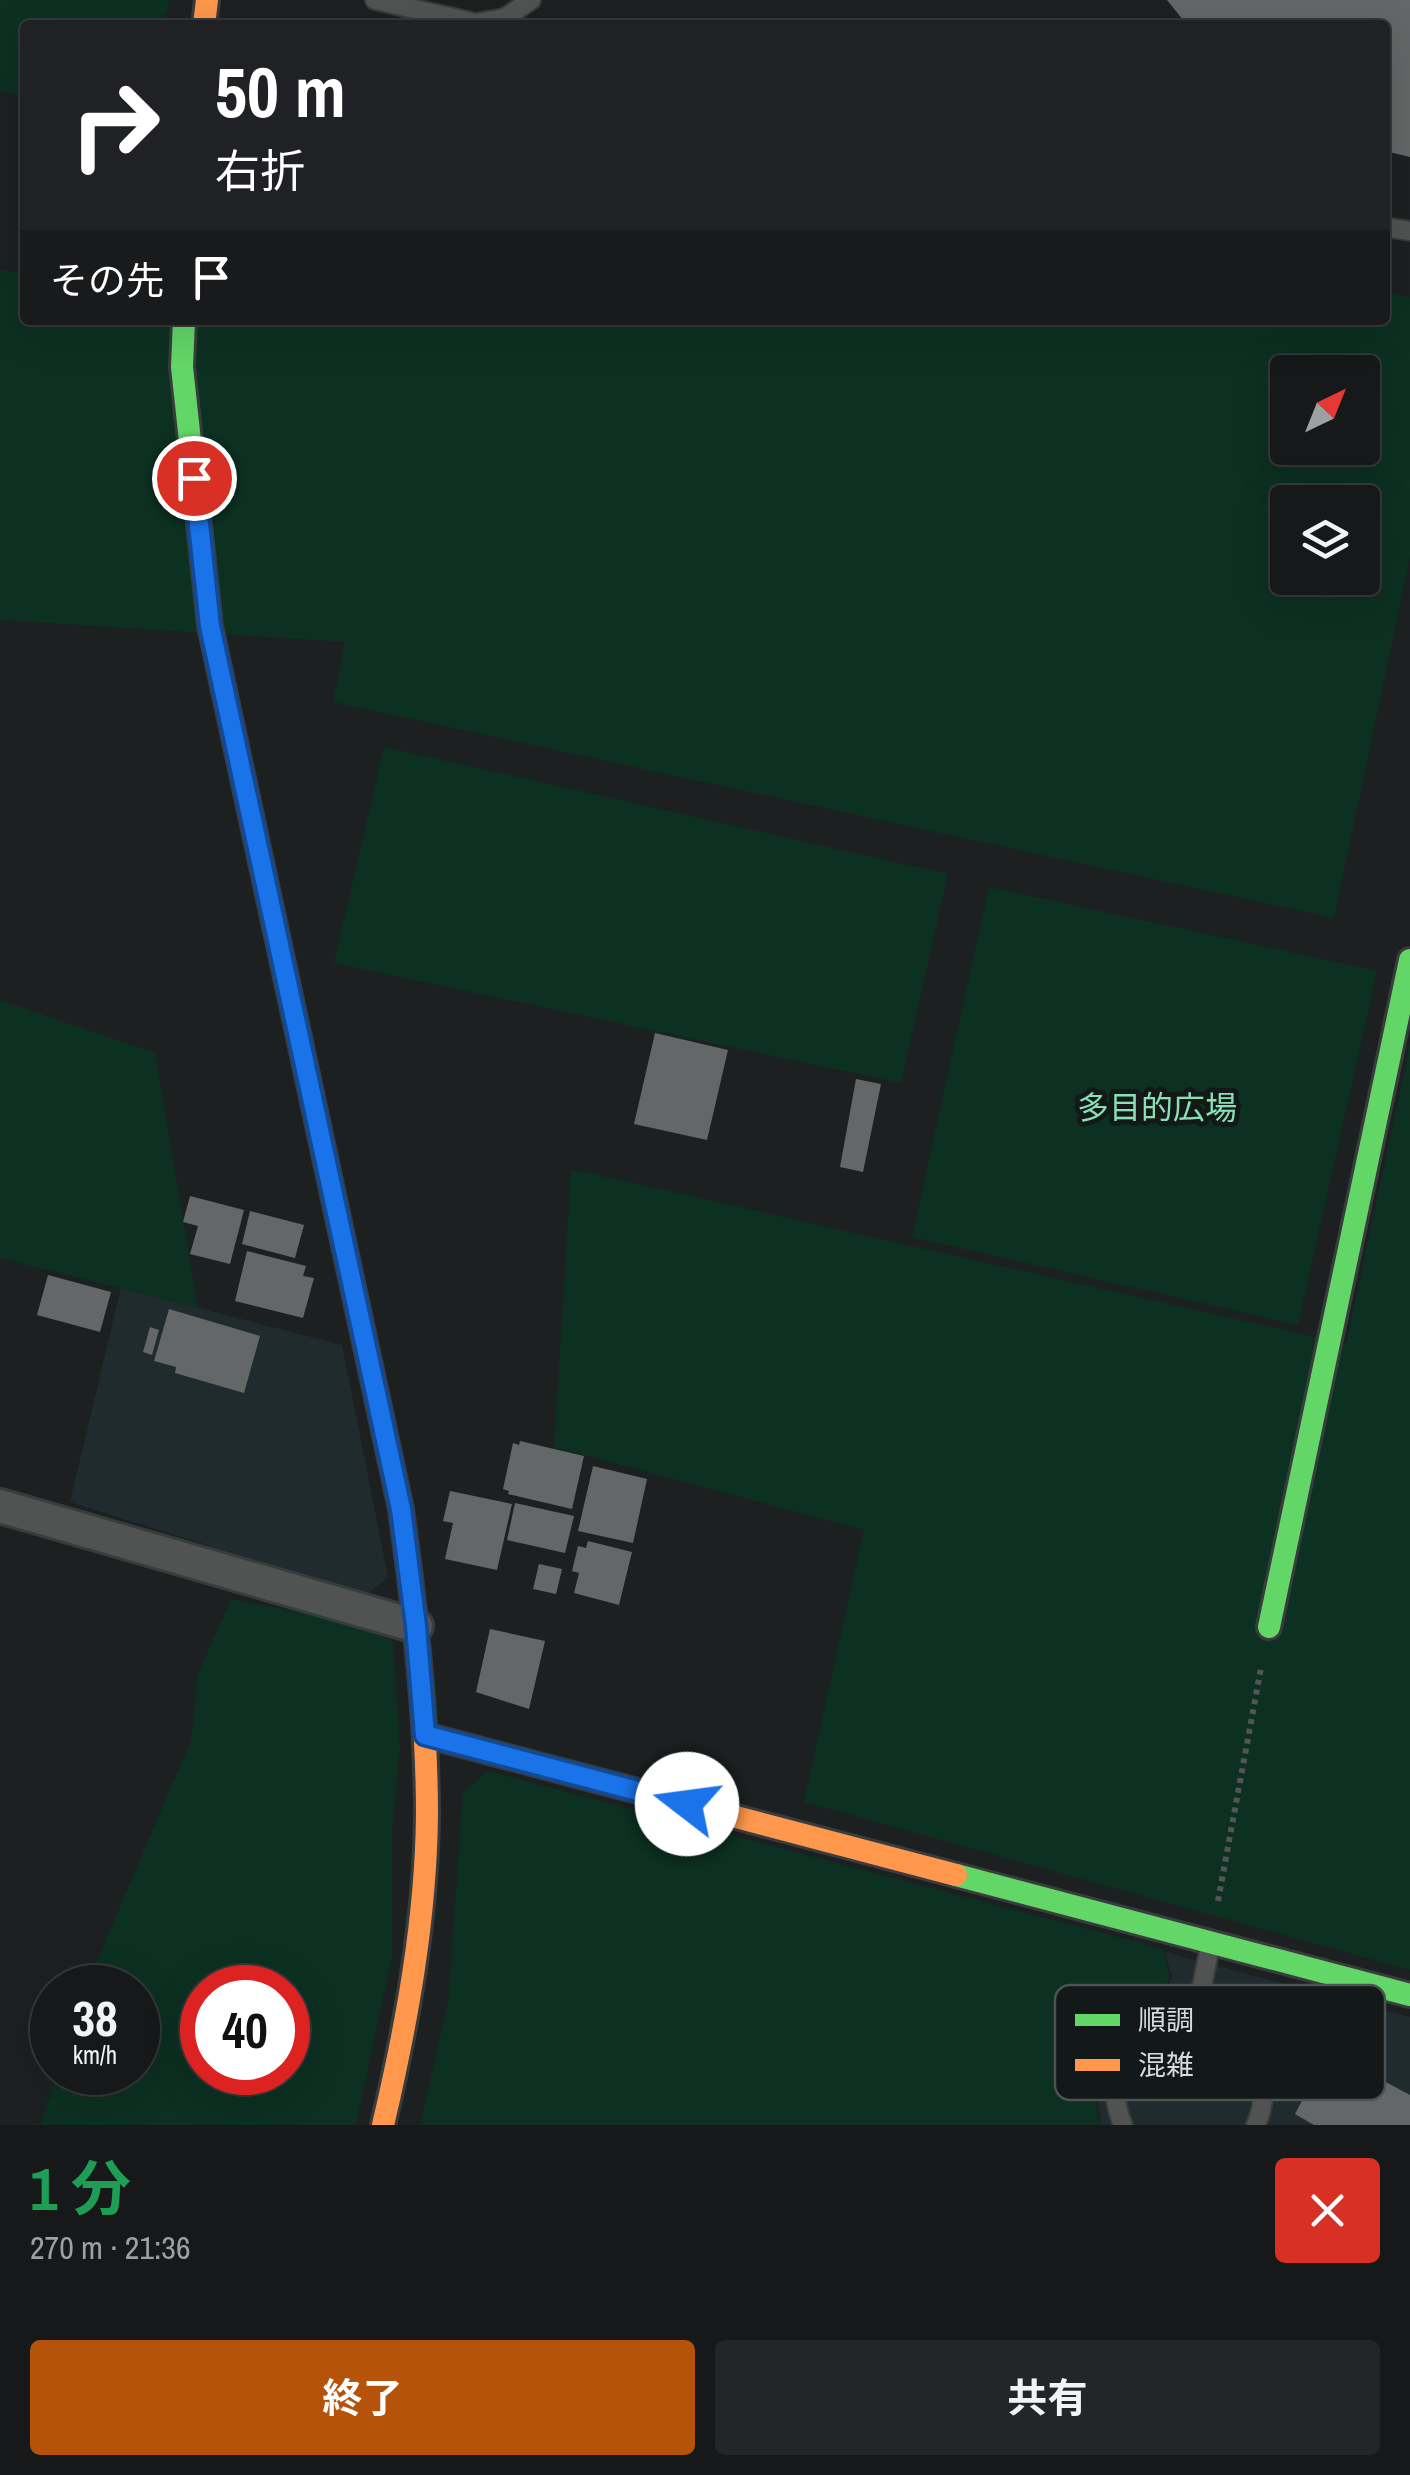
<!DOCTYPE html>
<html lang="ja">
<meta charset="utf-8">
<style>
:root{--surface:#161819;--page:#232526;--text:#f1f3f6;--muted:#9ea0a2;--line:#353738;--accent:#b45309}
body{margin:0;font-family:"Archivo Narrow","Noto Sans JP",sans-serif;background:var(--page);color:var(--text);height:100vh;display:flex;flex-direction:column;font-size:38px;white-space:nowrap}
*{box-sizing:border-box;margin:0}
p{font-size:32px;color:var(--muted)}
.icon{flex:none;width:55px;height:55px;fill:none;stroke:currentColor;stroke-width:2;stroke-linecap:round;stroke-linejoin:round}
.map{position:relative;height:2125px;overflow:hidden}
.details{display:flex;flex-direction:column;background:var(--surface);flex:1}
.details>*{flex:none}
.top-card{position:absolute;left:20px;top:20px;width:1370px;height:305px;border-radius:10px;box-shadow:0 10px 40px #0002,0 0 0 2px var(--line);background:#202124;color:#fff;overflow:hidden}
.needle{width:65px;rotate:43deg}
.fabs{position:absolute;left:1270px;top:355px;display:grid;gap:20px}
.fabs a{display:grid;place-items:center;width:110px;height:110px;border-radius:10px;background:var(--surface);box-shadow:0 10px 40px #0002,0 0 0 2px var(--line);font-size:50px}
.speed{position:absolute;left:30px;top:1965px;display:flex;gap:20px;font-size:50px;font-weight:700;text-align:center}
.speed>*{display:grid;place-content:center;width:130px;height:130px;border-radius:50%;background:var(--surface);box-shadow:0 10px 40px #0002,0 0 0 2px var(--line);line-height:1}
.speed small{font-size:25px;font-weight:400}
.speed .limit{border:15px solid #d22;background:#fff;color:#111}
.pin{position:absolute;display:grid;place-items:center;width:85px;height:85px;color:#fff;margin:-42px;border:5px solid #fff;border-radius:50%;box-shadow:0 2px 10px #0007}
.me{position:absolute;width:110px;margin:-55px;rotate:285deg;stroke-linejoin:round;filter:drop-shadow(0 0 8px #0008)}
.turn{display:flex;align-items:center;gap:35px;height:210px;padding:0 30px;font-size:45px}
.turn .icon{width:130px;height:130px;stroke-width:2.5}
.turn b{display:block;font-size:70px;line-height:85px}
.then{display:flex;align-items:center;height:95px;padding:0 30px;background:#0003;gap:20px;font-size:38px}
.round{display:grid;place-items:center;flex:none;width:105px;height:105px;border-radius:10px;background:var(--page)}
.head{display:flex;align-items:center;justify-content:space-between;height:170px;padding:0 30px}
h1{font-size:60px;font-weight:700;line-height:75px;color:#1e9e55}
.action{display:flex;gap:20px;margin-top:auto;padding:20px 30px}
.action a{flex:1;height:115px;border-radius:10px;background:var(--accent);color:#fff;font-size:40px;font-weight:700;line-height:115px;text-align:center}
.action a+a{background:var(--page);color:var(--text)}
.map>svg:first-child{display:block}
.built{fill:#202b2d}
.green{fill:#0c3022;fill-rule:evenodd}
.building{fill:#646767}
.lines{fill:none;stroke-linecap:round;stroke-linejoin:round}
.lane-casing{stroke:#393c3c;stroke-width:22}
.street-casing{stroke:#393c3c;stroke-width:38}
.fast-casing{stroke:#393c3c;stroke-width:28}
.slow-casing{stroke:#393c3c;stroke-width:28}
.path{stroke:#535555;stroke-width:6;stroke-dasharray:5 5;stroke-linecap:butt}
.lane{stroke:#515353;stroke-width:18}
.street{stroke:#515353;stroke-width:32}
.fast{stroke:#63d668;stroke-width:22}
.slow{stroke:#ff974d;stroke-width:22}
.route-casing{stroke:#114b97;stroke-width:25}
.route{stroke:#1a73e8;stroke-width:18}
.labels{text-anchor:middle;stroke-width:10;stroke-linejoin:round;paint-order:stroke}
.park-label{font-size:32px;fill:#89e0b5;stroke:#131819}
.key{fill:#131819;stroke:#4e5253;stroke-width:2.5}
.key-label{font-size:28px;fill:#d7dadb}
</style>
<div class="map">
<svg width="1410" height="2125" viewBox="0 0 1410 2125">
<rect width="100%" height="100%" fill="#1d2021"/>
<g class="built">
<polygon points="121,1288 342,1345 388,1577 366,1595 70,1502"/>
<polygon points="1165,1952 1410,2017 1410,2125 1101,2125 1096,2085 1101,2060 1115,2033 1135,2013 1167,1992 1172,1976"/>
</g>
<g class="green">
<polygon points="0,0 169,0 164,25 25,25 25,97 0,91"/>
<path d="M0 270 25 273V320H1385V292L1410 298V558L1334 918 333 702 345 642 0 620ZM1288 372H1362V448H1288ZM1288 502H1362V578H1288Z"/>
<polygon points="384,747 948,874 901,1083 334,963"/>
<polygon points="989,887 1377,971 1298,1325 912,1237"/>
<polygon points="0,1000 155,1053 198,1308 0,1258"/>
<polygon points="1410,1044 1410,1970 804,1802 864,1530 554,1447 571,1169 1346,1344"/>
<path d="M231 1599 360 1624 393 1642 400 1746 392 1830V1956L356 2125H40L58 2073 138 2072V1988L86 1987 191 1740 198 1674ZM202 1988H288V2072H202Z"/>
<path d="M488 1771 1163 1949C1166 1962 1173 1975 1166 1987 1160 1998 1144 2003 1135 2011 1100 2039 1088 2083 1100 2125H420L448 2002 463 1793Z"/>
</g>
<g class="building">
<polygon points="1167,0 1410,0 1410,157 1385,151 1385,25 1187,25"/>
<polygon points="655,1033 728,1050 707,1140 634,1124"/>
<polygon points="856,1079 881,1084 863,1172 840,1167"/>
<polygon points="190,1196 244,1210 230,1264 190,1254 198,1226 183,1222"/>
<polygon points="250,1211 304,1225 295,1258 242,1244"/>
<polygon points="247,1251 306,1266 303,1276 314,1278 303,1318 235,1301"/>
<polygon points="48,1275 111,1292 100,1332 37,1315"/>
<polygon points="169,1309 260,1336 244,1393 175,1373 176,1367 154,1361"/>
<polygon points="150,1327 159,1330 152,1355 143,1352"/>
<polygon points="520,1441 584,1456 572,1509 508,1494 509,1491 503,1489 513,1443 519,1445"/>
<polygon points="593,1466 647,1479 633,1543 578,1531"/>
<polygon points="450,1491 512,1504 497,1570 445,1559 453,1523 443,1521"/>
<polygon points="515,1503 574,1516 565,1553 507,1540"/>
<polygon points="588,1541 632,1552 619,1605 574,1593 579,1573 572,1571 578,1546 586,1548"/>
<polygon points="539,1564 562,1569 556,1594 533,1589"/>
<polygon points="490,1629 545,1641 529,1709 476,1692"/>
<polygon points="1328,2051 1410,2095 1410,2125 1314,2125 1295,2114"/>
</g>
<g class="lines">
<g class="lane-casing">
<g id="lane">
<polyline points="375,0 484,25"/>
<polyline points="476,23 505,18 531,0"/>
<polyline points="1385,227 1410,231"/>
<polyline points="1196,2015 1211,1942"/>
<path d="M1123 2125C1113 2100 1110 2075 1125 2052 1177 1972 1293 2036 1256 2125"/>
</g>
</g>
<g class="street-casing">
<polyline id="street" points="0,1506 416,1626"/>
</g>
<g class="fast-casing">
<g id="fast">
<polyline points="184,320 182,367 210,626 401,1509 410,1577"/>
<polyline points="1269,1627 1410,960"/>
<polyline points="956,1875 1410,1995"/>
</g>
</g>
<g class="slow-casing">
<g id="slow">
<polyline points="204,25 207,0"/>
<polyline points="425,1735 956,1875"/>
<path d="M383 2125C407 2023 426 1919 427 1814 427 1735 419 1656 410 1577"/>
</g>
</g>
<polyline class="path" points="1218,1901 1261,1668"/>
<use href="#lane" class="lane"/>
<use href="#street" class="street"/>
<use href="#fast" class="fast"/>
<use href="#slow" class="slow"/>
</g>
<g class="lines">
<g class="route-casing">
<polyline id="route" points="194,478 210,626 401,1509 416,1626 425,1735 687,1804"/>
</g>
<use href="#route" class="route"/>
</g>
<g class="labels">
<g class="park-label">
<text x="1157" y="1119">多目的広場</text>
</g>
</g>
<rect x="1055" y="1985" width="330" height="115" rx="15" class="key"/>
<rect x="1075" y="2014" width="45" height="12" fill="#63d668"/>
<rect x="1075" y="2059" width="45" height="12" fill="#ff974d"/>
<g class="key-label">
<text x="1138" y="2030">順調</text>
<text x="1138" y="2075">混雑</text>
</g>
</svg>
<div class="fabs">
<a><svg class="needle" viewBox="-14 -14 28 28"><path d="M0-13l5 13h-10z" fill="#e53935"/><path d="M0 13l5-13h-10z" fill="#9ea0a2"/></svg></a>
<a><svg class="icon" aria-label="layers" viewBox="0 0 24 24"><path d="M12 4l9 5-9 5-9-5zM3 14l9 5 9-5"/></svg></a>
</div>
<div class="speed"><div>38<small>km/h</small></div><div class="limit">40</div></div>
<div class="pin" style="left:194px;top:478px;background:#d93025"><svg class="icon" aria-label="arrive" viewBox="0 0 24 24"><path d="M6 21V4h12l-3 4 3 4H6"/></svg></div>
<svg class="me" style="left:687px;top:1804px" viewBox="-20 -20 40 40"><circle r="19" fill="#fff"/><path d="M0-13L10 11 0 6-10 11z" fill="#1a73e8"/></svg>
<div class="top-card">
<div class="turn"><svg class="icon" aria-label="right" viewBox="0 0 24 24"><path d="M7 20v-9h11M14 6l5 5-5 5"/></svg><div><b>50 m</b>右折</div></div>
<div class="then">その先<svg class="icon" aria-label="arrive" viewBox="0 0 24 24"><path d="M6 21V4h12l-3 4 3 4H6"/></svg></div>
</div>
</div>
<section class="details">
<div class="head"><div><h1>1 分</h1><p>270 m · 21:36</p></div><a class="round" style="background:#d93025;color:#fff"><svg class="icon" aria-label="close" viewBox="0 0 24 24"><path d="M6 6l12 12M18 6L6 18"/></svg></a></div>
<div class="action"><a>終了</a><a>共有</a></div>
</section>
